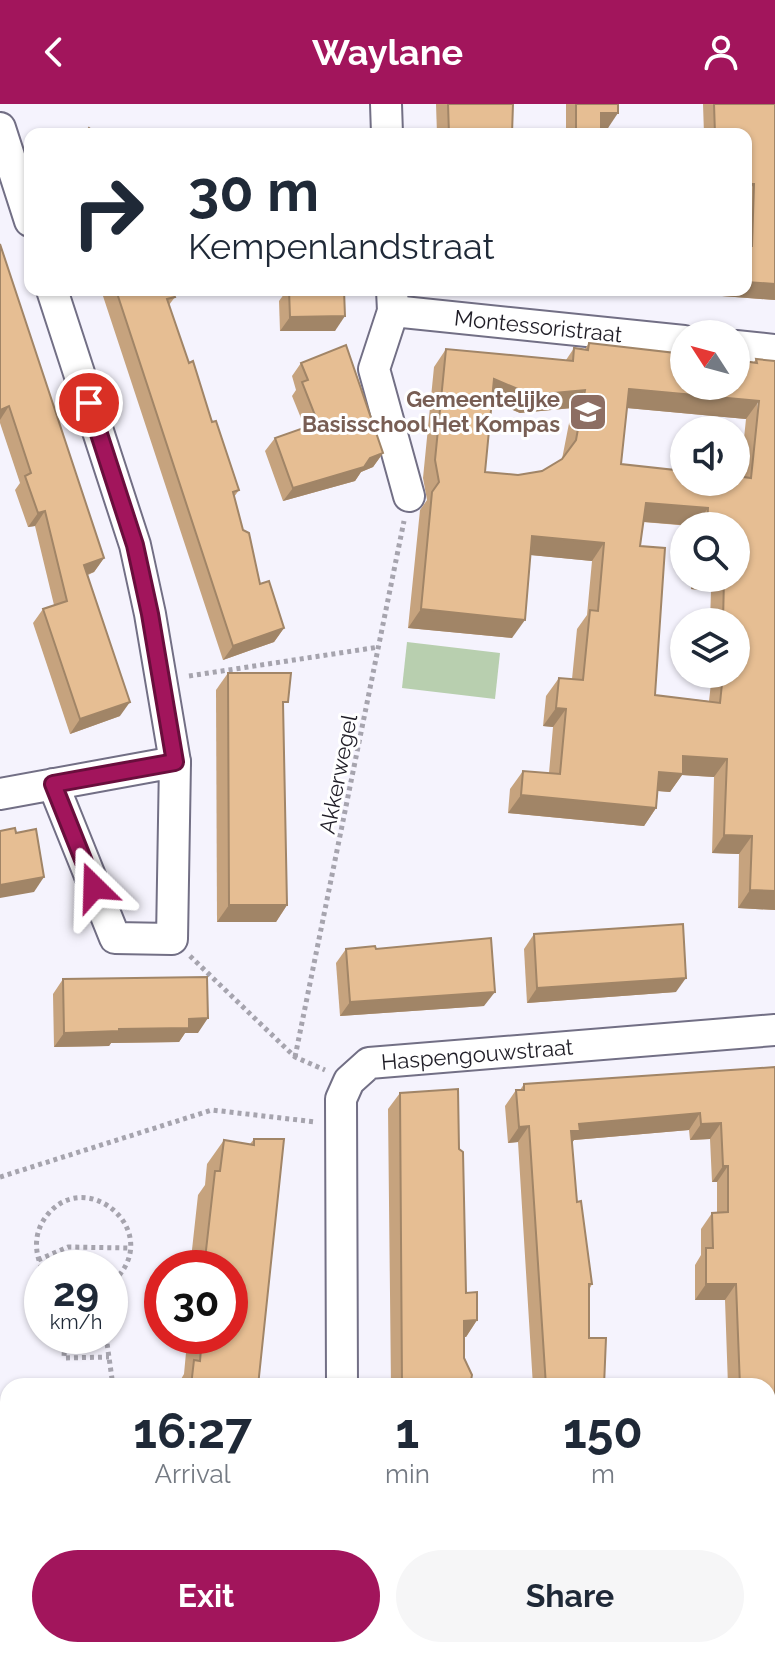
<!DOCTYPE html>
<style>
:root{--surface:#fff;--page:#f6f6f7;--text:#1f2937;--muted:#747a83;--accent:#a2155c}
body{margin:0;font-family:Raleway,sans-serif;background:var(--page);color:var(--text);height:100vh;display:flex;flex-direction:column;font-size:30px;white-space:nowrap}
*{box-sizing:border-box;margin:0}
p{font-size:26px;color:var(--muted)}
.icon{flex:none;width:44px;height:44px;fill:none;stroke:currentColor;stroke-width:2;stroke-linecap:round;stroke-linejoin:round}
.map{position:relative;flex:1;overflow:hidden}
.details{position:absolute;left:0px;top:1274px;width:776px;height:280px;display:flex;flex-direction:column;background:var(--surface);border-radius:24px 24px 0 0;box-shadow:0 2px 6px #0004}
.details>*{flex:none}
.guide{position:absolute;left:24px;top:24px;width:728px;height:168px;border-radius:16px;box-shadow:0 2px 6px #0004;background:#fff;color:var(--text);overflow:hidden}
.needle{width:52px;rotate:306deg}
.tools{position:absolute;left:670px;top:216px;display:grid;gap:16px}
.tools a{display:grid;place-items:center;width:80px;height:80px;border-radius:50%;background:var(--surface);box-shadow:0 2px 6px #0004;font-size:40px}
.speed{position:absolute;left:24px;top:1146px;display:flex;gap:16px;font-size:40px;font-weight:700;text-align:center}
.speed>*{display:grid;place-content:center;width:104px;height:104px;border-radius:50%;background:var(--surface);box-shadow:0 2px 6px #0004;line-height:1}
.speed small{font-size:20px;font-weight:400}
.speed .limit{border:12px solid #d22;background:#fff;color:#111}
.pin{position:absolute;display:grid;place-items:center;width:68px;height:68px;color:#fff;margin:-34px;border:4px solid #fff;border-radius:50%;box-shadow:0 2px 8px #0007}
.me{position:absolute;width:88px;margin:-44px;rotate:338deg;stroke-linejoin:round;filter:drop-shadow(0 0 6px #0008)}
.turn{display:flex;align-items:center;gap:28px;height:168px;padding:0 32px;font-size:36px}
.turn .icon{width:104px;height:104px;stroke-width:2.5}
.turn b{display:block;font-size:56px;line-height:68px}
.eta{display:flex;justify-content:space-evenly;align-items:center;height:136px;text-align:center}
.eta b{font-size:48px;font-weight:700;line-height:56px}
.cta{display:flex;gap:16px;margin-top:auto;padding:16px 32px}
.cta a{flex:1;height:92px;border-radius:48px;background:var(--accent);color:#fff;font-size:32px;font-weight:700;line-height:92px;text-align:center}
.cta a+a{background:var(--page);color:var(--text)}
header{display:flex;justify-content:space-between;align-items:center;height:104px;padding:0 32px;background:var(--accent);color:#fff;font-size:36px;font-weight:700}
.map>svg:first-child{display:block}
.green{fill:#b8cfaf}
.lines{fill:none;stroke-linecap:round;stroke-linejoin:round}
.service-casing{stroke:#726f85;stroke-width:20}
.pedestrian-casing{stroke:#726f85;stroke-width:28}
.minor-casing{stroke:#726f85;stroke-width:34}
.path{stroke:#a6a4ae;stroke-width:5;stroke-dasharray:4 4;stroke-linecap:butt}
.service{stroke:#fff;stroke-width:16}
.pedestrian{stroke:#fff;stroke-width:24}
.minor{stroke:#fff;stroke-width:30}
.wall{fill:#c6a37e;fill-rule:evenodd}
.shaded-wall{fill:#a18567}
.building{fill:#e6be93;stroke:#a18567;stroke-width:2;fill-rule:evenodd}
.route-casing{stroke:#690e3c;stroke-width:20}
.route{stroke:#a2155c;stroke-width:14}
.labels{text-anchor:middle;stroke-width:6;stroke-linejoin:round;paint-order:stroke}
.street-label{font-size:22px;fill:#201e27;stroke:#fff}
.education-label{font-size:22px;font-weight:bold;fill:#785e54;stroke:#fff;text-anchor:end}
</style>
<header><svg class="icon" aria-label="back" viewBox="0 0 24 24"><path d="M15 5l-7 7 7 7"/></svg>Waylane<svg class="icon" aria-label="person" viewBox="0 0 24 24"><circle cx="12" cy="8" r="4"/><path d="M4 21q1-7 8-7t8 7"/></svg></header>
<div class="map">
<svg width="775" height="1554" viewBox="0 0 775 1554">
<rect width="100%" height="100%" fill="#f5f3fd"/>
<polygon class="green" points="407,538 500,549 495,595 402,584"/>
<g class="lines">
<g class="service-casing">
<polyline id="service" points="0,1484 8,1484"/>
</g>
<g class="pedestrian-casing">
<polyline id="pedestrian" points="357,1554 358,1546"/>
</g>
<g class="minor-casing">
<g id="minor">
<polyline points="386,0 387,30"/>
<polyline points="0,24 30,117"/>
<polyline points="52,186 135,441 150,510 175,658"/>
<polyline points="392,186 393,207 374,265 409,392"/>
<path id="s1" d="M393 207 684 237"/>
<polyline points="736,242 775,246"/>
<polyline points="0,690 175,658 172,835 115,834 53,680"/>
<path id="s2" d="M342 1282 341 995 349 977 369 959 775 926"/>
</g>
</g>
<g class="path">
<polyline points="189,572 379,543"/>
<polyline points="190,852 295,953 325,966"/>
<polyline points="295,953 404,417"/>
<polyline points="0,1073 212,1006 316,1018"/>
<polyline points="38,1156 68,1143 130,1144"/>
<path d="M42 1164C35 1149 34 1132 43 1117 82 1055 171 1130 110 1180"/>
<polyline points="65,1232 64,1254 109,1253"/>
<polyline points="106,1232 113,1282"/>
</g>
<use href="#service" class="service"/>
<use href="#pedestrian" class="pedestrian"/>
<use href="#minor" class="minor"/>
</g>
<g class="wall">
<polygon points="436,0 513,0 512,30 437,30"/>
<polygon points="566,0 618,0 608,24 601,24 601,30 566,30"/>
<polygon points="703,0 775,0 775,196 722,192 722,186 746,186 746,30 704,30"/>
<polygon points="0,140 104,454 94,468 88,471 120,612 70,630 33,519 43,505 54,501 35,422 28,423 15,386 20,379 0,319"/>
<polygon points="101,186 172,186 175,193 169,201 189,259 239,386 234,393 243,426 260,480 284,524 274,538 223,556"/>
<polygon points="287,186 344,186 335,227 280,227 279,197"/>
<path d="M589 239 754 258 756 255 775 806 738 804 739 750 712 749 714 673 682 671 670 688 658 687 656 704 644 722 508 709 510 685 523 667 549 669 553 623 543 622 546 592 559 574 572 575 577 525 587 511 592 457 531 451 512 534 408 524 420 406 427 396 423 374 434 263 446 245 566 256 574 244 585 245ZM492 297 520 309 572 304 562 355 542 367 518 371 485 368ZM627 304 746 315 740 373 621 360ZM643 418 690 422H736V474H692L691 485 711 487 710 518H736V570H712L709 597 655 591 640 442Z"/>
<polygon points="301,259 383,349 373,363 361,368 355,377 283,397 265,347 275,334 305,324 292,292 296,286 292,272"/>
<polygon points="228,569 283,605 287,801 276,818 217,818 216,586"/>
<polygon points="534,830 676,888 527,899 524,845"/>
<polygon points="346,845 376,845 484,902 340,912 336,859"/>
<polygon points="63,875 198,929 185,929 179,938 111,939 109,942 54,943 53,890"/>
<polygon points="775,963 775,1554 736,1554 736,1546 768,1546 768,1282 728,1282 725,1196 695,1196 695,1161 701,1151 701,1125 712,1109 717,1109 717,1078 712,1078 710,1035 690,1036 689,1026 574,1036 572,1038 577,1098 592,1180 589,1186 589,1234 604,1282 533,1282 518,1038 508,1039 505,1002 516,986 520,986 524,980"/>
<polygon points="400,989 459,1045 466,1189 477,1216 466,1233 464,1233 464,1254 470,1282 391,1282 388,1005"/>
<polygon points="254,1035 258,1282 177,1282 184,1270 187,1238 182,1237 182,1232 230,1232 230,1164 190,1164 198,1091 205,1081 207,1060 224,1036 250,1040"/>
<polygon points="8,1483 8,1546 0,1554 0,1495"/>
<polygon points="380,1546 466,1546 465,1554 379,1554"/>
</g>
<g class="shaded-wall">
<polygon points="601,9 618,9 608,24 590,24"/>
<polygon points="746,80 754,80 746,91"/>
<polygon points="746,178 775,180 775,196 722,192 726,186 746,186"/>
<polygon points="345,212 335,227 280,227 290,213"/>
<polygon points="494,275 585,286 572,304 520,309 481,293"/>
<polygon points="629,285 759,297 746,315 616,303"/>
<polygon points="9,302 0,316 0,306"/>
<polygon points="383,349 373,363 361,368 355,377 283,397 293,384"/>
<polygon points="646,399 708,404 696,422 633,417"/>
<polygon points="45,407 35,422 28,423 38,409"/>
<polygon points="532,432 604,439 592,457 520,450"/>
<polygon points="104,454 94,468 74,475 84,461"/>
<polygon points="699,474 721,474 711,487 691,485"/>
<polygon points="421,505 525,516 512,534 408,524"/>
<polygon points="284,524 274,538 223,556 233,542"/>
<polygon points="130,598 120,612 70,630 80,615"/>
<polygon points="556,604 566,605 553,623 543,622"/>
<polygon points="683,652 727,655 714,673 682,671 670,688 646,686 659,668"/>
<polygon points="521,691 656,704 644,722 508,709"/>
<polygon points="724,731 752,732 739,750 712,749"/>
<polygon points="44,773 34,788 0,794 0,781"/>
<polygon points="750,786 775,787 775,806 738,804"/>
<polygon points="229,801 287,801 276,818 217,818"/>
<polygon points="686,874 676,888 527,899 537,884"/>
<polygon points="495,888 484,902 340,912 350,898"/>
<polygon points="208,914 198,929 185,929 179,938 111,939 109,942 54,943 64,929 119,925 189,915"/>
<polygon points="700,1009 689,1026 574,1036 569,1043 571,1027 579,1020"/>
<polygon points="721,1019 710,1035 690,1036 701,1020"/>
<polygon points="529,1022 518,1038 508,1039 519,1023"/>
<polygon points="723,1062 728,1062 717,1078 712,1078"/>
<polygon points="706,1180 736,1180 725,1196 695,1196"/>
<polygon points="477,1216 466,1233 453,1233 464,1217"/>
<polygon points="185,1232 191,1232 187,1238 182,1237"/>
</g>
<g class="building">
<polygon points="448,0 513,0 512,30 449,30"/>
<polygon points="576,0 618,0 618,9 601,9 601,30 576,30"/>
<polygon points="714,0 775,0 775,180 746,178 746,142 752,142 754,80 746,80 746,30 715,30"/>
<polygon points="89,24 97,30 85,30"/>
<polygon points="0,140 104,454 84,461 130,598 80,615 43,505 67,497 45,407 38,409 25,372 31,369 9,302 0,306"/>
<polygon points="116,186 172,186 175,193 167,195 189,259 193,257 212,318 216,317 239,386 233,388 243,426 249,429 260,480 269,477 284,524 233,542"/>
<polygon points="289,186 344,186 345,212 290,213"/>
<path d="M589 239 684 250V282H736V256L757 259 756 255 775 257V787L750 786 752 732 724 731 727 655 683 652V670L659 668 656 704 521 691 523 667 560 670 566 605 556 604 559 574 583 576 590 506 598 507 604 439 532 432 525 516 421 505 432 388 439 378 435 356 446 245 573 257 574 244 588 246ZM494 275 532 291 585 286 576 336 562 355 542 367 518 371 485 368ZM629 285 759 297 751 374 736 372V378H684V367L621 360ZM646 399 708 404 707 422H736V474H724L723 518H736V570H723L720 599 655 591 665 444 640 442Z"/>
<polygon points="346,241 383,349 370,354 364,363 293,384 275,334 318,319 302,278 308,276 301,259"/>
<polygon points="228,569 291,569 288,598 283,598 287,801 229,801"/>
<polygon points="15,724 16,729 36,725 44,773 0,781 0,727"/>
<polygon points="683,820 686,874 537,884 534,830"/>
<polygon points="491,834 495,888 350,898 346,845 375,842 376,845"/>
<polygon points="207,873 208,914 189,915 189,924 119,925 119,927 64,929 63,875"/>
<polygon points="775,963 775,1554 747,1554 747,1546 768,1546 768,1282 740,1282 736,1180 706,1180 706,1144 713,1144 712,1109 728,1108 728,1062 723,1062 721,1019 701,1020 700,1009 579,1020 580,1027 571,1027 577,1098 581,1097 592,1180 589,1180 589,1234 606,1234 604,1282 546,1282 529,1022 519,1023 516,986 524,986 524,980"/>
<polygon points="458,985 459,1045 463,1048 466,1189 477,1188 477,1216 464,1217 464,1254 472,1271 470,1282 402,1282 400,989"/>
<polygon points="254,1035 284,1035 258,1282 191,1282 194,1256 200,1257 202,1232 230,1232 230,1164 204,1164 215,1067 220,1067 224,1036 254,1041"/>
<polygon points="0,1523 8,1523 8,1546 243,1546 244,1554 0,1554"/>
<polygon points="390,1546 466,1546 465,1554 389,1554"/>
</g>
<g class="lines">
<g class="route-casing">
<polyline id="route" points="89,299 135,441 150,510 175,658 53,680 94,783"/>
</g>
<use href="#route" class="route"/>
</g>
<defs>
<g id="school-square" transform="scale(2)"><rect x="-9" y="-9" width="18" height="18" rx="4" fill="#8d6e63" stroke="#fff"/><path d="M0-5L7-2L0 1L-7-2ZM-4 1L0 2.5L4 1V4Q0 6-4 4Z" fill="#fff"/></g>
</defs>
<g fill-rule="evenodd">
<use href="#school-square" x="588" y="308"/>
</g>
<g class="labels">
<g class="street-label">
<text dy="8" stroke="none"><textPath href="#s1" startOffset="146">Montessoristraat</textPath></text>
<text transform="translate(338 670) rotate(-79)" y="8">Akkerwegel</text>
<text dy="8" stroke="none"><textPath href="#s2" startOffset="442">Haspengouwstraat</textPath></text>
</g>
<g class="education-label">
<text x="560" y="303">Gemeentelijke<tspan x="560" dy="25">Basisschool Het Kompas</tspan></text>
</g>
</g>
</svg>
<div class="tools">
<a><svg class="needle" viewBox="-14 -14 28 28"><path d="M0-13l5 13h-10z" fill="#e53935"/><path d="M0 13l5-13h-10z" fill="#747a83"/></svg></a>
<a><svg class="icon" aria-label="sound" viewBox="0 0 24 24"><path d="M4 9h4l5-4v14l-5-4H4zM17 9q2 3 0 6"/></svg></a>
<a><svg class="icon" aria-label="search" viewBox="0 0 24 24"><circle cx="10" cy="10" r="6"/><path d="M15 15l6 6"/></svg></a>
<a><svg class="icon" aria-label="layers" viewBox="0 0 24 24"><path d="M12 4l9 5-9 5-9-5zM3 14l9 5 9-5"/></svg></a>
</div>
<div class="speed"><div>29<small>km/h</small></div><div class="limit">30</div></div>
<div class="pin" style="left:89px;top:299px;background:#d93025"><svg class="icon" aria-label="arrive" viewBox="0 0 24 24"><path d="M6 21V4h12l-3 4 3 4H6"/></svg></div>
<svg class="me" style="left:94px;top:783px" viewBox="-20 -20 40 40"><path d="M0-17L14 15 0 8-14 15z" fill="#a2155c" stroke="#fff" stroke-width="4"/></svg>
<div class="guide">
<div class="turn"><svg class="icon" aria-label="right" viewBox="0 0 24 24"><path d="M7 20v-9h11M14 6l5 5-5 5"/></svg><div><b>30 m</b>Kempenlandstraat</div></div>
</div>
<section class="details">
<div class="eta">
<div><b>16:27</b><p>Arrival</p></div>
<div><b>1</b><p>min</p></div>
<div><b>150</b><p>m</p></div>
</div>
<div class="cta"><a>Exit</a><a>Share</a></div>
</section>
</div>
